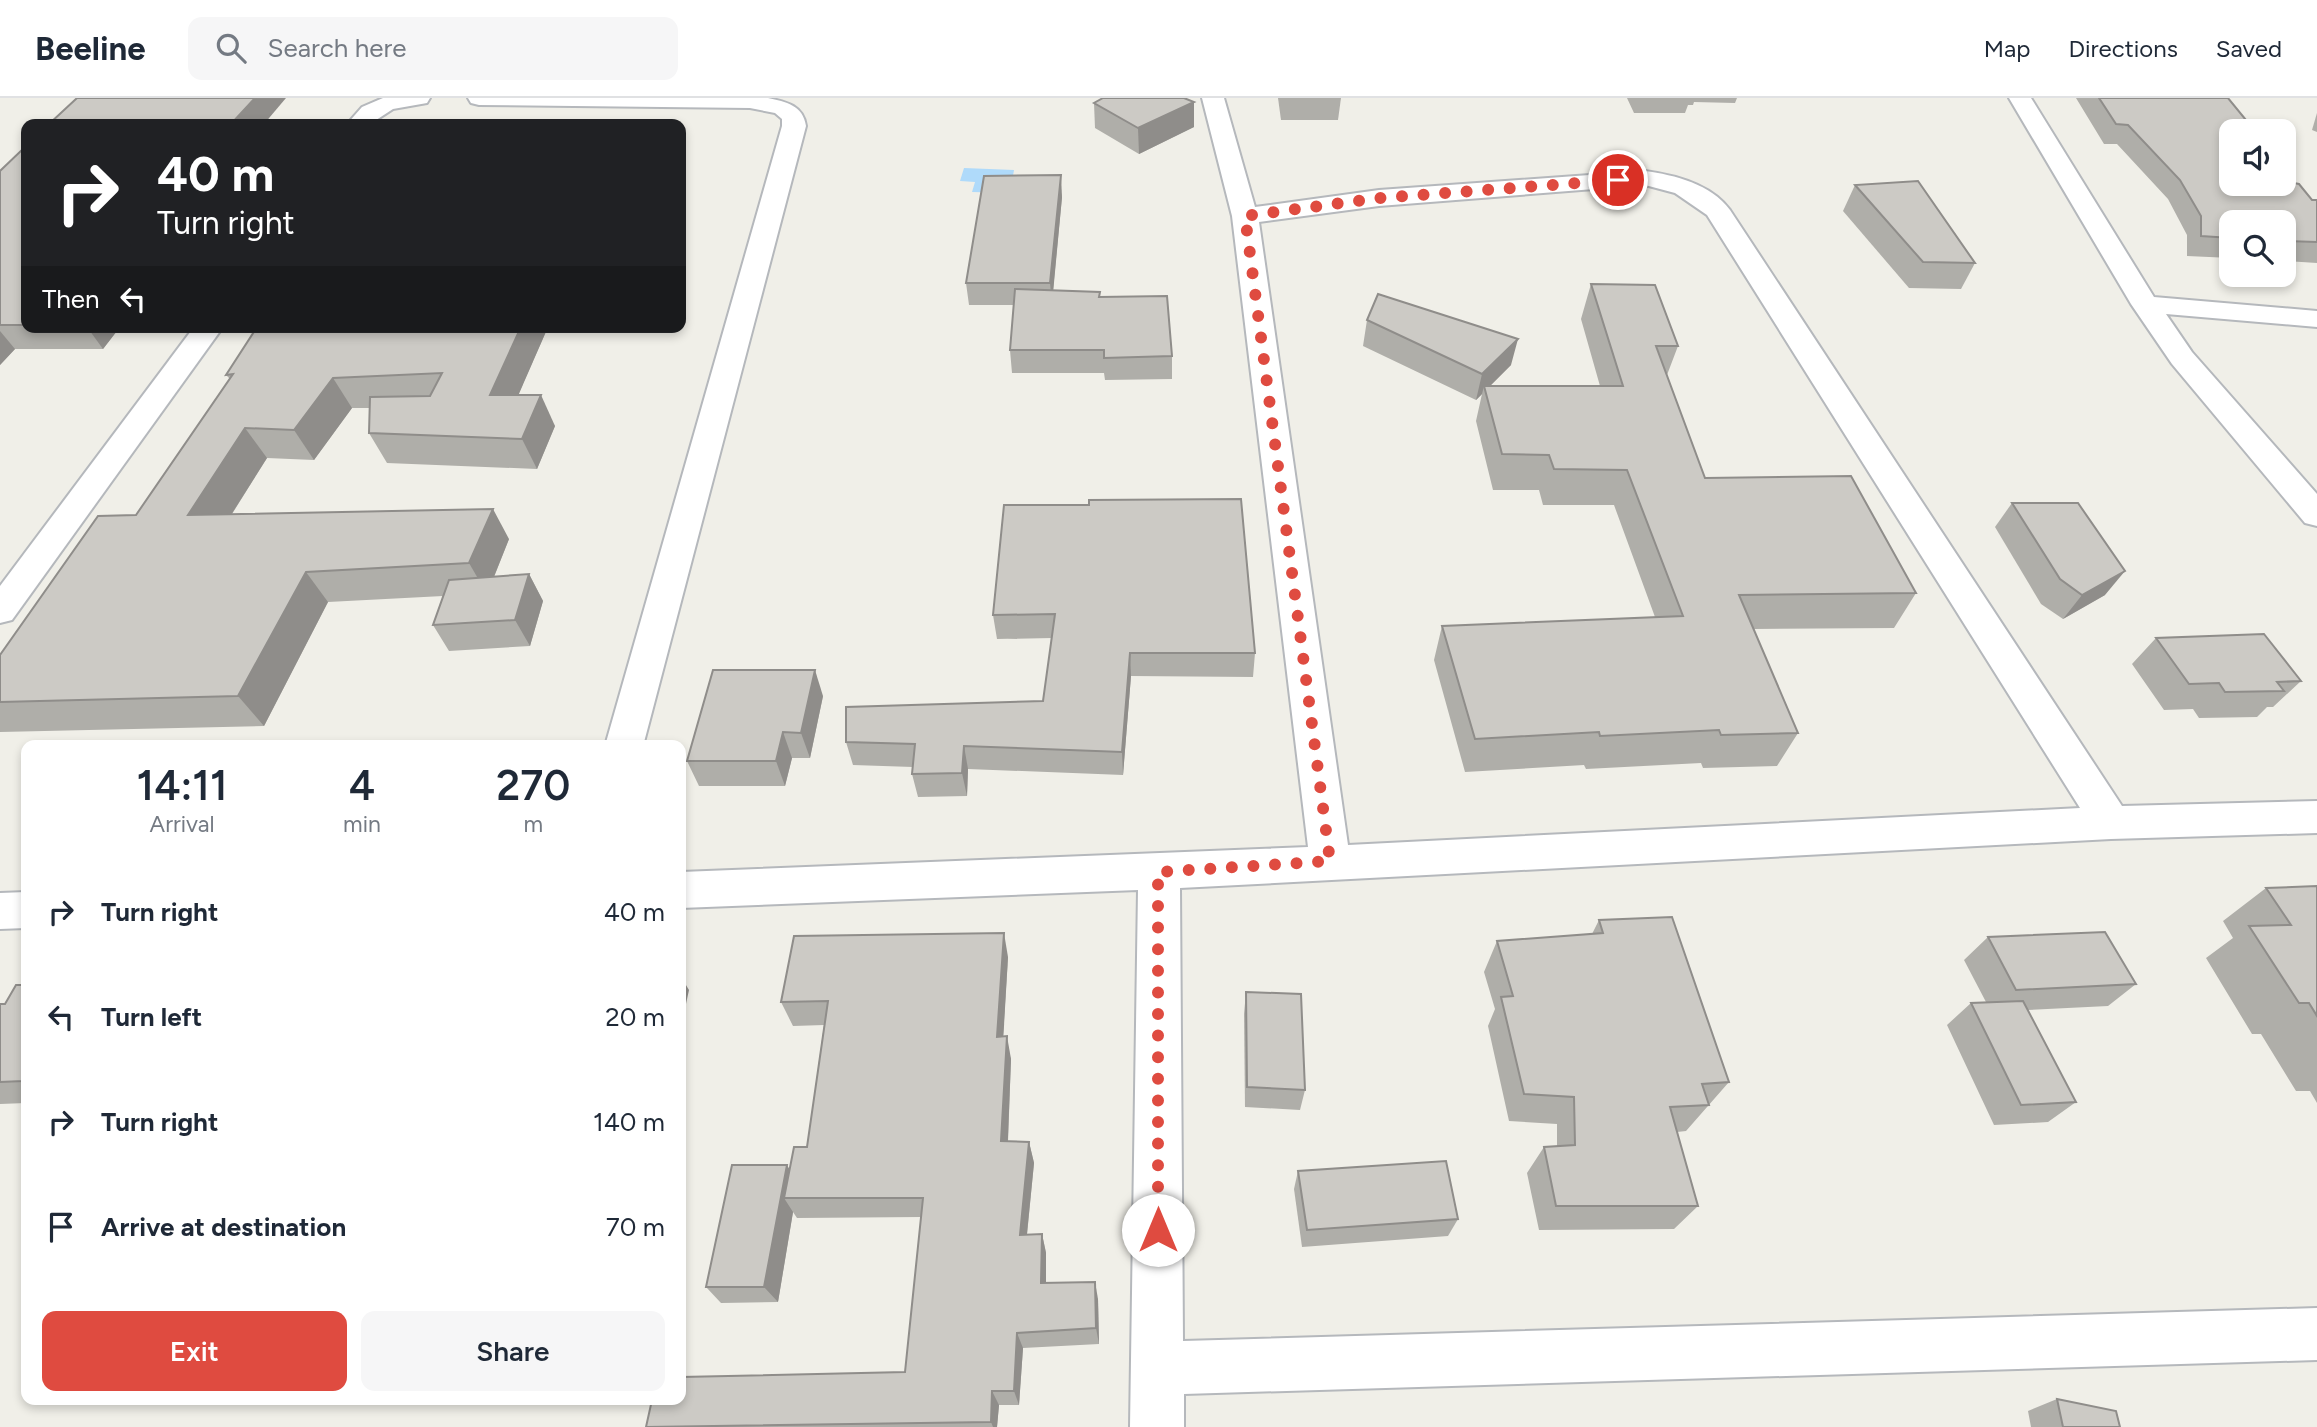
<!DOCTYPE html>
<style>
:root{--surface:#fff;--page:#f6f6f7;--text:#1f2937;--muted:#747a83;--line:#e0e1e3;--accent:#df4b40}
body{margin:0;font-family:Figtree,sans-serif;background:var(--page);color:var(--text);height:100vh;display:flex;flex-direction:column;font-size:26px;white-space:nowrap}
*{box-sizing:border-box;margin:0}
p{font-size:23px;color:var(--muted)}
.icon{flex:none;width:38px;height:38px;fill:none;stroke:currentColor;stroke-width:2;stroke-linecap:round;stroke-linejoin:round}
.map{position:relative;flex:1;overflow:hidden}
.drawer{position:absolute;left:21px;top:642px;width:665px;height:665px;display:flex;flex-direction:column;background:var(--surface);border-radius:14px;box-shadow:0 4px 10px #0003}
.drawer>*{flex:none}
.hud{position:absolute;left:21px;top:21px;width:665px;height:214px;border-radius:14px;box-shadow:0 4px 10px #0003;background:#202124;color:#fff;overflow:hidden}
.buttons{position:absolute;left:2219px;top:21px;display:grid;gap:14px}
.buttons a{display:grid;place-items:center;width:77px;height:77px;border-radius:14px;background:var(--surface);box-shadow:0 4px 10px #0003;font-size:35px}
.pin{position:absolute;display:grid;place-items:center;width:60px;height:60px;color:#fff;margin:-30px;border:4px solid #fff;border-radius:50%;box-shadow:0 2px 7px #0007}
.me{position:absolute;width:77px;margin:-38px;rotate:0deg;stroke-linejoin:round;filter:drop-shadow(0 0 5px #0008)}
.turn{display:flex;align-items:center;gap:24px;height:147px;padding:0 21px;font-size:32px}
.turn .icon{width:91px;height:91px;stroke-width:2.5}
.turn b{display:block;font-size:49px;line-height:60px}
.then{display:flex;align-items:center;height:66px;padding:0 21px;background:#0003;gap:14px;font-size:26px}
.eta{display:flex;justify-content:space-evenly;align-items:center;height:119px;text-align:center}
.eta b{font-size:42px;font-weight:600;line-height:49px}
.primary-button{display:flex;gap:14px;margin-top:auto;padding:14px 21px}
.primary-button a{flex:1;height:80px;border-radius:14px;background:var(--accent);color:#fff;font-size:28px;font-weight:600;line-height:80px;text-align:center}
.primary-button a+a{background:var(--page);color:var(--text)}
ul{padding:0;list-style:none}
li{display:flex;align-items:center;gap:21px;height:105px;padding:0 21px}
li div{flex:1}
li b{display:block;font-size:26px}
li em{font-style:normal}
header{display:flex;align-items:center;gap:42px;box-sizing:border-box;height:98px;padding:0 35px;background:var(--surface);border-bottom:2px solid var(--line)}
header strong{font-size:33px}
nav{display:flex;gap:38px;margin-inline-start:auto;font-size:24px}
.search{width:490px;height:63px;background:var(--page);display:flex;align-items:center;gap:18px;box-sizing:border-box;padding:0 24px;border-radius:14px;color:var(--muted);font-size:26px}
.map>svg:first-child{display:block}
.water{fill:#afdafa}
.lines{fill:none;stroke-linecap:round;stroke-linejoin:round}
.minor-casing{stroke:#b5b8bc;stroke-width:4}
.minor{fill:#fff;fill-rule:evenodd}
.wall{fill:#afaea9}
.shaded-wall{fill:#8f8d8a}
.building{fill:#cccac5;stroke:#8f8d8a;stroke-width:2}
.route{stroke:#df4b40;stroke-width:12;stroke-dasharray:0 21.6}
</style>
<header>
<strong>Beeline</strong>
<div class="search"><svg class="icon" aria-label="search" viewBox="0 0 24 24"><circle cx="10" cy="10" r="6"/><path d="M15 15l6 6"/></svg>Search here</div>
<nav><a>Map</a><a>Directions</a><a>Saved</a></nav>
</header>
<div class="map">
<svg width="2317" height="1329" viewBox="0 0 2317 1329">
<rect width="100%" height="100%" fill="#f0efe8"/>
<polygon class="water" points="964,70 1014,72 1010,95 972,94 975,84 960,83"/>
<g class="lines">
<g class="minor-casing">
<g id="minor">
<polygon points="383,0 430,0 427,5 393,11 370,26 347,26 362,9"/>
<path d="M468 0H768C786 4 803 7 806 28L643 648H605L782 28V21L775 15 750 10 479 7 471 5Z"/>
<path d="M1202 0H1224L1255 109 1379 92 1645 73C1675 77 1711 86 1730 112L2122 708 2317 703V735L2111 741 1180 790 1183 1243 2317 1210V1262L1184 1296V1329H1130L1138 792 681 810V774L1308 749 1232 118ZM1645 87 1675 95 1707 117 2080 710 1348 747 1259 124 1379 108Z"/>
<polygon points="2009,0 2031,0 2154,199 2317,213 2317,229 2166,216 2192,254 2317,396 2317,428 2305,425 2172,266 2131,206"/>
<polygon points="194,229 223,229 12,522 0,525 0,488"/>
<polygon points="26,794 26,830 0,831 0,795"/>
</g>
</g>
<use href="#minor" class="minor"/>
</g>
<g class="wall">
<polygon points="1278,0 1341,0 1338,22 1281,22"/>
<polygon points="1627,0 1737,0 1735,5 1694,4 1693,7 1688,7 1685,15 1634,15"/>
<polygon points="2076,0 2228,0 2231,86 2312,102 2317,102 2317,165 2284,163 2284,124 2231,124 2231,160 2187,158 2187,137 2168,101 2117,46 2104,46"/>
<polygon points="1094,5 1194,29 1139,56 1095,30"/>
<polygon points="2317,15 2317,34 2312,32"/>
<polygon points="26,48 26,229 120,229 103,251 15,251 0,267 0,73"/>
<polygon points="1855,87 1975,165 1961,191 1909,190 1843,113"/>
<polygon points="1062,99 1053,192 1100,199 1172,258 1172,281 1105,282 1104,275 1012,275 1010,252 1014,207 969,207 966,185"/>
<polygon points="1591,186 1678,248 1667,277 1705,380 1916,495 1894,530 1753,531 1798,635 1777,668 1703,670 1701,665 1586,671 1584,667 1465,674 1434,562 1442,528 1655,519 1614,407 1543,407 1539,392 1493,392 1476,323 1482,296 1476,302 1363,248 1367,222 1511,267 1490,288 1600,288 1581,221"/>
<polygon points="257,229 548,229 518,297 555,328 537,371 387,365 369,335 369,310 352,310 314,362 267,360 232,416 509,441 494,479 529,476 543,503 530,548 449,553 433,527 443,498 328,504 264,628 0,634 0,557 136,417 230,281 226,277"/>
<polygon points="2012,405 2105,497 2063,521 2041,506 1995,429"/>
<polygon points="1004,407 1255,555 1253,579 1131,578 1123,677 968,671 967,698 918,699 912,676 913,669 853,667 846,644 1043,603 1052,540 997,541 993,517"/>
<polygon points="2156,540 2301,583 2273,609 2267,609 2257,619 2199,620 2193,611 2164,612 2132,566"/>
<polygon points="823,598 810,660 792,660 785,688 699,688 687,663"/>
<polygon points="2317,788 2317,1005 2310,993 2296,993 2261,936 2252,936 2206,860 2233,840 2223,823 2266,790"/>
<polygon points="1599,822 1729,984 1686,1033 1677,1034 1698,1108 1674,1131 1539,1132 1527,1075 1544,1049 1557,1048 1557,1026 1509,1023 1488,928 1495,911 1484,874 1497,843 1592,836"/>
<polygon points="1988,839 2136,886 2108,908 2027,912 2076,1004 2048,1024 1994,1027 1947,927 1971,905 1986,904 1964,862"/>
<polygon points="1008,859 1003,938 1011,961 1008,1044 1029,1044 1034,1065 1027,1137 1042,1136 1046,1155 1046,1185 1098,1201 1099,1246 1023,1250 1019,1307 999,1307 997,1329 646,1329 905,1274 921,1119 797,1120 793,1114 778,1204 721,1205 706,1189 807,1049 824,927 793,928 781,904"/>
<polygon points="26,887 26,1005 0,1006 0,906 5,906"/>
<polygon points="1246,894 1305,992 1300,1012 1245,1009 1244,916"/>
<polygon points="1298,1073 1458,1121 1448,1138 1302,1149 1294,1091"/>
<polygon points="2057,1301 2120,1329 2031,1329 2028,1313"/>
</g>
<g class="shaded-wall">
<polygon points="255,0 286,0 264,26 231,26"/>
<polygon points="1194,4 1194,29 1139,56 1138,30"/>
<polygon points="1061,77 1062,99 1052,206 1050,185"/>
<polygon points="87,229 120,229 103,251"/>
<polygon points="521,229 548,229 505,328 490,297"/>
<polygon points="0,233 15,251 0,267"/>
<polygon points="1518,241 1511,267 1485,293 1484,288 1482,296 1476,302 1482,276"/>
<polygon points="333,280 352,310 314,362 294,332"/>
<polygon points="541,297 555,328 537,371 522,341"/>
<polygon points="245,330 267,360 212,447 188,417"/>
<polygon points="493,411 509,441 487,496 469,465"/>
<polygon points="2125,473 2105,497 2063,521 2082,497"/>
<polygon points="306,474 328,504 264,628 238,598"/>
<polygon points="529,476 543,503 530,548 515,522"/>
<polygon points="1130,555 1131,578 1123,677 1122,654"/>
<polygon points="815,572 823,598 810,660 801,635"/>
<polygon points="783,634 792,660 785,688 776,663"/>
<polygon points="964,648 968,671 967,698 962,675"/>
<polygon points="1004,835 1008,859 1002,962 997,939"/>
<polygon points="681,879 689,892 681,929"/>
<polygon points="1007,938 1011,961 1007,1064 1001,1043"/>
<polygon points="1029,1044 1034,1065 1025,1155 1020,1137"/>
<polygon points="787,1067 798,1086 784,1100 793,1114 778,1204 764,1189"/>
<polygon points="1042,1136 1046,1155 1046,1202 1041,1185"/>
<polygon points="1095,1184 1098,1201 1099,1246 1096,1230"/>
<polygon points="1017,1235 1023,1250 1019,1307 1014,1293"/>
<polygon points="992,1293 999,1307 997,1329 993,1329 991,1324"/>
</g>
<g class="building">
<polygon points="77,0 255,0 231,26 49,26"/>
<polygon points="1103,0 1184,0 1194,4 1138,30 1094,5"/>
<polygon points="2099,0 2228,0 2255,33 2231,33 2231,86 2284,86 2284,83 2299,86 2312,102 2317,102 2317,144 2284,143 2284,124 2231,124 2231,140 2201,138 2201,118 2180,82 2128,27 2116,26"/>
<polygon points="26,48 26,227 0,227 0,73"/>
<polygon points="1061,77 1050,185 966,185 984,78"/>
<polygon points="1918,83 1975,165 1923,164 1855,87"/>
<polygon points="1591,186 1655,187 1678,248 1656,248 1705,380 1851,378 1916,495 1739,497 1798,635 1721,637 1719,632 1600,638 1599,634 1475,641 1442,528 1683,518 1627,372 1554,371 1549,357 1502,356 1484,288 1623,288"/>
<polygon points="1015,191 1100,194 1099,199 1167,198 1172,258 1104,260 1104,252 1010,252"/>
<polygon points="1378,196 1518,241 1482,276 1367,222"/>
<polygon points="257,229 521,229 490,297 541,297 522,341 369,335 370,299 430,298 442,275 333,280 294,332 245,330 188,417 493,411 469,465 306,474 238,598 0,604 0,557 98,418 136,417 233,276 226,277"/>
<polygon points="1241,401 1255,555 1130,555 1122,654 964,648 962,675 912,676 915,646 846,644 846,609 1043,603 1055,516 993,517 1004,407 1089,407 1089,402"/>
<polygon points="2012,405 2078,405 2125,473 2082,497 2060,481"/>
<polygon points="529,476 515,522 433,527 449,482"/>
<polygon points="2264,536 2301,583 2277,584 2284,593 2225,594 2219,585 2189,586 2156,540"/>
<polygon points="713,572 815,572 801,635 783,634 776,663 687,663"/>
<polygon points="2317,788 2317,918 2309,905 2299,905 2249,828 2291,827 2266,790"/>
<polygon points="1672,819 1729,984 1702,986 1709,1007 1670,1009 1698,1108 1556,1108 1544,1049 1575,1047 1574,999 1524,996 1501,899 1513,898 1497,843 1603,835 1599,822"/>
<polygon points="2105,834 2136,886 2016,892 1988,839"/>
<polygon points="1004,835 997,939 1007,938 1001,1043 1029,1044 1020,1137 1042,1136 1041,1185 1095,1184 1096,1230 1017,1235 1014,1293 992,1293 991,1324 646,1329 652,1302 681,1302 681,1279 905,1274 923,1100 784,1100 794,1049 807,1049 828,903 781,904 794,838"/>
<polygon points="16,887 26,887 26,977 23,983 0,984 0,906 5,906"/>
<polygon points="1246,894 1301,896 1305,992 1247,989"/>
<polygon points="2023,903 2076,1004 2021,1007 1971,905"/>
<polygon points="1446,1063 1458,1121 1307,1132 1298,1073"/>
<polygon points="732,1067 787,1067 764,1189 706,1189"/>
<polygon points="2057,1301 2116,1313 2120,1329 2063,1329"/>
</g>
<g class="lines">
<polyline class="route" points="1158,1132 1158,774 1330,763 1245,118 1379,100 1618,82"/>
</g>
</svg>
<div class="buttons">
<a><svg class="icon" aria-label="sound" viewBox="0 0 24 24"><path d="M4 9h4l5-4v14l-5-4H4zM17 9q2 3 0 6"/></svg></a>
<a><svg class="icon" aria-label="search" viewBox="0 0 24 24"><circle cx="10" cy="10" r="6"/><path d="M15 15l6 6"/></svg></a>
</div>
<div class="pin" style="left:1618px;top:82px;background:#d93025"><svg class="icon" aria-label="arrive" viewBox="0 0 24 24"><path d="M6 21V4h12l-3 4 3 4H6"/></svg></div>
<svg class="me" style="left:1158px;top:1132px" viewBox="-20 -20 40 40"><circle r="19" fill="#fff"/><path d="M0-13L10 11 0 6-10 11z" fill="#df4b40"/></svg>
<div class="hud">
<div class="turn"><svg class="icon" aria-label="right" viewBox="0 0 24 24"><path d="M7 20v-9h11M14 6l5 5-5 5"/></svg><div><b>40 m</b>Turn right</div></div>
<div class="then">Then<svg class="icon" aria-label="left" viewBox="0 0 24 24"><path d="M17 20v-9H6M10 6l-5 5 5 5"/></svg></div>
</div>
<section class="drawer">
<div class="eta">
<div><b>14:11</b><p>Arrival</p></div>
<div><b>4</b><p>min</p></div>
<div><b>270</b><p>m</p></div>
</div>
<ul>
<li><svg class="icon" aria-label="right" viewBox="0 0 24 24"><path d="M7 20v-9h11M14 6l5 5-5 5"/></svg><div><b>Turn right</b></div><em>40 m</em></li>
<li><svg class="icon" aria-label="left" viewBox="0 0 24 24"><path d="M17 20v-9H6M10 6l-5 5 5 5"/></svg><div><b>Turn left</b></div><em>20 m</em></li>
<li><svg class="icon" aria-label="right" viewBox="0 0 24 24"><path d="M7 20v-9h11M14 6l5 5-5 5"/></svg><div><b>Turn right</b></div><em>140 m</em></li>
<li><svg class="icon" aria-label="arrive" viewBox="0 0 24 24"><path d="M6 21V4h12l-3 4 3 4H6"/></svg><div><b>Arrive at destination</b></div><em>70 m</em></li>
</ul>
<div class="primary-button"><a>Exit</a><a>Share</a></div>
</section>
</div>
